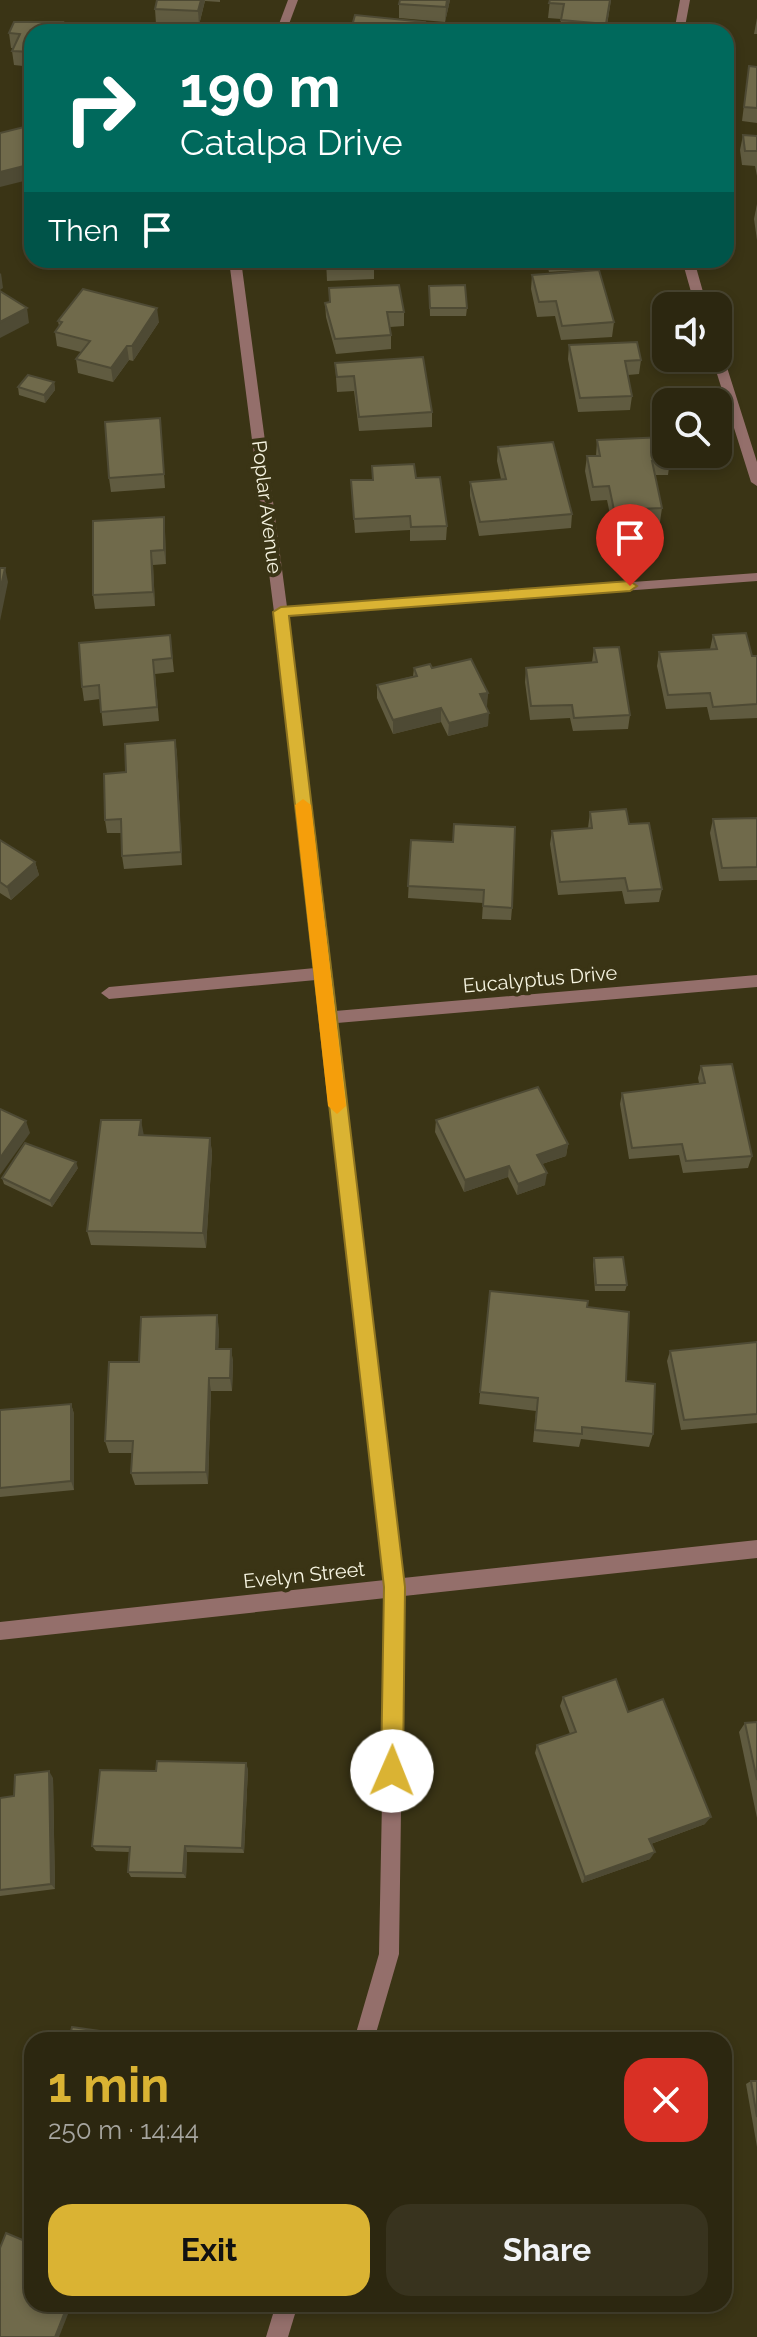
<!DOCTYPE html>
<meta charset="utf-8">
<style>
:root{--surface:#2c2710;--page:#38331e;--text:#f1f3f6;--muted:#a6a59f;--line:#484430;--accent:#dab333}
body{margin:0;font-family:Raleway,sans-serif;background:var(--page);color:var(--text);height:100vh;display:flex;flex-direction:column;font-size:30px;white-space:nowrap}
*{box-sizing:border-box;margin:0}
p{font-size:26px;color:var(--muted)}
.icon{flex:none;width:44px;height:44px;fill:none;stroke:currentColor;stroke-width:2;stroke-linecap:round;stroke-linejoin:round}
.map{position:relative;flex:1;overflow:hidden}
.sheet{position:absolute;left:24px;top:2032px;width:708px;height:280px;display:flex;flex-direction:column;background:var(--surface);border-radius:24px;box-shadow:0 4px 12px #0003,0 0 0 2px var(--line)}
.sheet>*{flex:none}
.guide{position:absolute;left:24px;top:24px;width:710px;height:244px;border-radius:24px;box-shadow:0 4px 12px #0003,0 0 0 2px var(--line);background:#00695c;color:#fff;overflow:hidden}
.fabs{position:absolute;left:652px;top:292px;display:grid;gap:16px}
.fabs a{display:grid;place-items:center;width:80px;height:80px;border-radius:16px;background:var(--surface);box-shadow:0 4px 12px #0003,0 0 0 2px var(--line);font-size:40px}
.pin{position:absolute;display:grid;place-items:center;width:68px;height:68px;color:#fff;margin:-82px -34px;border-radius:50% 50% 50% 0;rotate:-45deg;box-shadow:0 0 8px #0007}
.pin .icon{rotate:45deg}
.me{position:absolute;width:88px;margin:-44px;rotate:1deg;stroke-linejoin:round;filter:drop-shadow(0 0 6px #0008)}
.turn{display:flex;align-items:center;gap:28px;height:168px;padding:0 24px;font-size:36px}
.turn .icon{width:104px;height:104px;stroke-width:2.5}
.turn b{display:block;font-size:56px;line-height:68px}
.then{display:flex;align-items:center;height:76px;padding:0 24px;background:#0003;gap:16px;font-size:30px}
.round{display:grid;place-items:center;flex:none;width:84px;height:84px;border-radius:24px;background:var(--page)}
.summary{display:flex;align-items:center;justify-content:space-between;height:136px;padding:0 24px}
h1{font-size:48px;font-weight:700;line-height:60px;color:var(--accent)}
.action{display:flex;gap:16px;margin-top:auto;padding:16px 24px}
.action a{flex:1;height:92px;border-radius:24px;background:var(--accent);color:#111;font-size:32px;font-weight:700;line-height:92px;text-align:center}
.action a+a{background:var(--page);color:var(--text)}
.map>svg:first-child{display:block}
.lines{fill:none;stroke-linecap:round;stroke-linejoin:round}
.minor{fill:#946f6b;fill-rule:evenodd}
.wall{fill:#605b40}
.shaded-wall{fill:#4e4a34}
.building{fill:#706a4b;stroke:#4e4a34;stroke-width:2}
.route{fill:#dab333;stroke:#8e7421;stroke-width:2}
.slow{fill:#f59e0b}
.labels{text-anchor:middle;stroke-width:8;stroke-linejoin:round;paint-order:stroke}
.street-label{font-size:20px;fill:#f6f4e1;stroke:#3a3415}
</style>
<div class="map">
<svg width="757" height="2337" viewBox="0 0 757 2337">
<rect width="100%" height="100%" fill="#3a3415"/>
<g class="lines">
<g class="minor">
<polygon points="288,0 298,0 286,32 276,32"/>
<polygon points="680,0 690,0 684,32 674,32"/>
<polygon points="229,260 241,260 287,607 757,573 757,581 288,616 335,1011 757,975 757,987 337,1023 403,1578 757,1540 757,1558 404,1596 399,1954 374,2040 354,2040 379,1954 386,1598 0,1640 0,1622 385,1580 316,980 109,999 101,993 109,987 315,968 274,612"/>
<polygon points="682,260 694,260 707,306 695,306"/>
<polygon points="718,354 724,358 757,462 757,486 751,482 712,358 718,358"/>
<polygon points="276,2304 298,2304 288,2337 266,2337"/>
</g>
</g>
<g class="wall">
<polygon points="157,0 220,0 220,2 205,1 199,25 156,24 155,9"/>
<polygon points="450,0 445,22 399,18 399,4"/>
<polygon points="550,0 611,0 606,32 560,32 561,19 548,18"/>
<polygon points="757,18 757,34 754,34"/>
<polygon points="425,22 425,32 352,32 352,26"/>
<polygon points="32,32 32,67 14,65 12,51 13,48 11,48 9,33"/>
<polygon points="749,66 757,67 757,123 742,121"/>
<polygon points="743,135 757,136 757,176 755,166 742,165 740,150"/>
<polygon points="757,204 757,240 754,219"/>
<polygon points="326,260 374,260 374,279 327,281"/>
<polygon points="546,260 599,260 598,269 549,272"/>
<polygon points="532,275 614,322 612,337 561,340 555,316 537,317 531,289"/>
<polygon points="429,286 467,308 466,316 430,316"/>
<polygon points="329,288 404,312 404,326 390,327 391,335 391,349 336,354 326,317 325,303 329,303"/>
<polygon points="58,321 159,322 133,361 129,360 113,382 78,373 76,359 81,352 57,346 55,332 59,326"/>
<polygon points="569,345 641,360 639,374 628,375 632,396 630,410 578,412 568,359"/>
<polygon points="335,363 432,412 432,427 359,431 354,391 337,392"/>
<polygon points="54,382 55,390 45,403 19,395 18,387"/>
<polygon points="160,418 165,488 111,492 109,478"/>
<polygon points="597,440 670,460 668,475 655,475 662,508 660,522 612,524 607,500 591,501 585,471 587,456 596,456"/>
<polygon points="498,447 572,514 571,528 479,536 470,496 470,482 501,479 497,461"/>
<polygon points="372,466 416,478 447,526 446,540 410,541 410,530 355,533 351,480 372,480"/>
<polygon points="165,531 166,564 153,565 155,606 95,609 93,595"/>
<polygon points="170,635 174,672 155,674 159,721 103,726 100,699 84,701 82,687"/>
<polygon points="713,635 752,656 757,656 757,718 710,720 707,707 666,709 657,666 659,652 710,649"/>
<polygon points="594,648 630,715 628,729 573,731 570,718 530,720 525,682 526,668 592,662"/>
<polygon points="414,668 432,668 488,693 486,706 488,726 448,736 441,722 393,734 377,698 377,685 413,676"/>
<polygon points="175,740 177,754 182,865 124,869 122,856 121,833 107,833 105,820 126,772"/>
<polygon points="590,812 629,824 662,889 659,902 625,904 622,891 558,895 550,844 552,831 588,828"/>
<polygon points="757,818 757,880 719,881 710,833 713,819"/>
<polygon points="0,840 35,862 39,875 11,900 0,893"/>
<polygon points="411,840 512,908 511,920 482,919 483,903 408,898"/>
<polygon points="701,1066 752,1156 748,1168 683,1173 679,1155 629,1159 620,1104 622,1093 699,1083 698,1078"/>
<polygon points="436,1120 568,1144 566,1156 542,1164 545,1185 517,1195 508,1177 464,1192 435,1132"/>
<polygon points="144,1136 210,1138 212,1153 206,1248 91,1245 87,1231"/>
<polygon points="78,1168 52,1207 4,1184 2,1178"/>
<polygon points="594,1258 627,1285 625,1291 595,1291 593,1264"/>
<polygon points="490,1291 587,1307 653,1434 649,1447 581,1439 579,1447 533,1442 536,1411 479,1404"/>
<polygon points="219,1329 218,1349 231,1349 233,1362 232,1391 211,1391 208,1484 135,1485 131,1473 132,1453 109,1453 105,1441 139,1362"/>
<polygon points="757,1342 757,1423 681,1430 667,1361 670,1351"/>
<polygon points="71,1404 74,1414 74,1490 0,1497 0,1410"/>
<polygon points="563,1697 628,1712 705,1824 651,1844 650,1859 582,1883 535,1753 537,1745 570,1734 560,1706"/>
<polygon points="757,1722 757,1818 739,1732 745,1723"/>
<polygon points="248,1769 244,1853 187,1852 186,1878 131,1877 128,1872 129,1852 96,1851 92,1846 156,1771"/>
<polygon points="53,1778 55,1889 0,1896 0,1798 14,1796"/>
<polygon points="751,2081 757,2081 757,2147 746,2084"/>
</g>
<g class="shaded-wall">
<polygon points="201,0 205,0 199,25 198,11"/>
<polygon points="447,0 450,0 445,22 446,7"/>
<polygon points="63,22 64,32 59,32"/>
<polygon points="32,164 32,179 0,187 0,172"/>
<polygon points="1,273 3,288 0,290 0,274"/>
<polygon points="27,308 29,323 0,338 0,322"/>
<polygon points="157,308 159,322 133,361 132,346"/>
<polygon points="127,346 129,360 113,382 111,368"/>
<polygon points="54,382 55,390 45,403 44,395"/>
<polygon points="164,517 165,531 166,564 164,550"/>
<polygon points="151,551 153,565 155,606 153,592"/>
<polygon points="5,568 8,582 0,621 0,591"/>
<polygon points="488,693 487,706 479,708 480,694"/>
<polygon points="441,708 441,722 393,734 393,720"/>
<polygon points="489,713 488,726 448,736 449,723"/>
<polygon points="175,740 177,754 182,865 181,852"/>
<polygon points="35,862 39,875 11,900 7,887"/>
<polygon points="141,1120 144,1136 139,1135"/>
<polygon points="26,1121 30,1133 0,1175 0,1158"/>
<polygon points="210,1138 212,1153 206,1248 203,1233"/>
<polygon points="568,1144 566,1156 536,1166 537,1155"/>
<polygon points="76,1162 78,1168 52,1207 50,1201"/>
<polygon points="509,1166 508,1177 464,1192 465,1180"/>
<polygon points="547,1173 545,1185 517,1195 518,1184"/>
<polygon points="217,1315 219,1329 218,1362 216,1349"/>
<polygon points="231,1349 233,1362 232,1391 230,1378"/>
<polygon points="209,1378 211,1391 208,1484 206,1472"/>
<polygon points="71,1404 74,1414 74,1490 71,1481"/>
<polygon points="246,1763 248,1769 244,1853 242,1848"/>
<polygon points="49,1771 53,1778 55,1889 51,1884"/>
<polygon points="711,1817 705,1824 645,1846 649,1839"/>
<polygon points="185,1846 187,1852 186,1878 183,1873"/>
<polygon points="655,1852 650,1859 582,1883 585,1877"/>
<polygon points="68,2304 72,2304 59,2337 55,2337"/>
</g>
<g class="building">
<polygon points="157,0 201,0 198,11 155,9"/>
<polygon points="400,0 447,0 446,7 399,4"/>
<polygon points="550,0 610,0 606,24 561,20 564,4 549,3"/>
<polygon points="355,15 425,22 422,32 356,32 358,26 352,26"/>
<polygon points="14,22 63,22 59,32 32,32 32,52 12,51 20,34 9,33"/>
<polygon points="147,23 201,26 199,32 144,32"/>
<polygon points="749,66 757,67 757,108 744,107"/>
<polygon points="32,125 32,164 0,172 0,133"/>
<polygon points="743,135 757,136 757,151 745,151"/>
<polygon points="326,260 374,260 374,264 327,267"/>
<polygon points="599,270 614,322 562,326 556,301 539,302 532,275"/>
<polygon points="399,285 404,312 387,312 391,335 335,339 325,303 330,302 329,288"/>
<polygon points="465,285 467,308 430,308 429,286"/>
<polygon points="83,289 157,308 132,346 127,346 111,368 76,359 90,341 55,332 62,322 58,321"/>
<polygon points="0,291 27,308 0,322"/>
<polygon points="637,342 641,360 625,361 632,396 580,398 569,345"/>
<polygon points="423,357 432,412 359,417 354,376 337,377 335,363"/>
<polygon points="28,375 54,382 44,395 18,387"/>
<polygon points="160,418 164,474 109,478 105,422"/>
<polygon points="665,437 666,454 669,454 670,460 652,461 662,508 614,510 609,486 593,487 587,456 600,456 597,440"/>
<polygon points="553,442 572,514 480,522 470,482 506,479 498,447"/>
<polygon points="414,464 416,478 440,477 447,526 411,527 410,516 354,519 351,480 373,480 372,466"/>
<polygon points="164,517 164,550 151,551 153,592 93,595 93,521"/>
<polygon points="0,568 5,568 0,591"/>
<polygon points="746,633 752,656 757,656 757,704 713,707 710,693 668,695 659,652 717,649 713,635"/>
<polygon points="170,635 172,658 153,660 157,707 101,712 99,685 82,687 79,643"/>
<polygon points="619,647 630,715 574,718 572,705 531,706 526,668 597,662 594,648"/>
<polygon points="471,659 488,693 480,694 489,713 449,723 441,708 393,720 377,685 417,676 414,668 430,664 432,668"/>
<polygon points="175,740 181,852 122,856 121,819 105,820 104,774 126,772 125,744"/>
<polygon points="626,809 629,824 649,823 662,889 628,891 625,878 560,882 552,831 592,828 590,812"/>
<polygon points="757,818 757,867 722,868 713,819"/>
<polygon points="454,824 515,827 512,908 483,906 484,890 408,886 411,840 453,842"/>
<polygon points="0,840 35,862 7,887 0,882"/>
<polygon points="732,1064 752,1156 686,1161 682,1144 632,1148 622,1093 705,1083 701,1066"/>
<polygon points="538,1087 568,1144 537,1155 547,1173 518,1184 509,1166 465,1180 436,1120"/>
<polygon points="0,1109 26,1121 0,1158"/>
<polygon points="101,1120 141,1120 139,1135 210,1138 203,1233 87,1231"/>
<polygon points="25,1143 76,1162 50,1201 2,1178"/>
<polygon points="623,1257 627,1285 596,1285 594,1258"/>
<polygon points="490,1291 588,1301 587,1307 629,1312 626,1381 655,1384 653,1434 582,1427 582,1434 535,1430 538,1398 480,1392"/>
<polygon points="217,1315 216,1349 231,1349 230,1378 209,1378 206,1472 131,1473 133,1441 105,1441 109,1362 139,1362 141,1317"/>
<polygon points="757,1342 757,1414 684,1420 670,1351"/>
<polygon points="71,1404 71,1481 0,1488 0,1410"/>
<polygon points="616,1679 628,1712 663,1699 711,1817 649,1839 655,1852 585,1877 537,1745 576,1732 563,1697"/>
<polygon points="757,1722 757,1780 745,1723"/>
<polygon points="157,1761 246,1763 242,1848 185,1846 183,1873 128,1872 130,1847 92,1846 100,1770 156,1771"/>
<polygon points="49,1771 51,1884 0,1890 0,1798 14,1796 15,1775"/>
<polygon points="72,2027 163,2040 69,2040"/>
<polygon points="751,2081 757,2081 757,2117"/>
<polygon points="6,2233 32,2244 32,2304 68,2304 55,2337 0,2337 0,2248"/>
</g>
<polygon class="route" points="630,581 637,586 630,591 289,616 405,1587 403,1771 399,1778 392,1782 384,1778 381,1771 384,1587 273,612 281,607"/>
<polygon class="slow" points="303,799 311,805 346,1106 337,1114 328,1106 295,805"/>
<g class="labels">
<g class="street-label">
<text transform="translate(267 507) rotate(83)" y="7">Poplar Avenue</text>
<text transform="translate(540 979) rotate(-5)" y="7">Eucalyptus Drive</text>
<text transform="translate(304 1575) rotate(-6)" y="7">Evelyn Street</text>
</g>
</g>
</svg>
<div class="fabs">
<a><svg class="icon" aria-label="sound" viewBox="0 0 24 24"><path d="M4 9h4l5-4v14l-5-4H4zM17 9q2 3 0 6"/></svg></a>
<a><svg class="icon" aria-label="search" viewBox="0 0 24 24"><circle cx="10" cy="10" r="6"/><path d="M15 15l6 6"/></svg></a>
</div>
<div class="pin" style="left:630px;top:586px;background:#d93025"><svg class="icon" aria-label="arrive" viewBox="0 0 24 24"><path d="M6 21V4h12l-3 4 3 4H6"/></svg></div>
<svg class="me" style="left:392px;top:1771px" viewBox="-20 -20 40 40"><circle r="19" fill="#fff"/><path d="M0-13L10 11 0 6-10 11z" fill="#dab333"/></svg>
<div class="guide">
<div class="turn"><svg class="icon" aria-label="right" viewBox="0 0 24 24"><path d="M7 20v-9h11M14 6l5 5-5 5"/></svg><div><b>190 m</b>Catalpa Drive</div></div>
<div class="then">Then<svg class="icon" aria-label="arrive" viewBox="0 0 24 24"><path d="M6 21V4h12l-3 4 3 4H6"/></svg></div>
</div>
<section class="sheet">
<div class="summary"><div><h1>1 min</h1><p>250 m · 14:44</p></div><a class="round" style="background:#d93025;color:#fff"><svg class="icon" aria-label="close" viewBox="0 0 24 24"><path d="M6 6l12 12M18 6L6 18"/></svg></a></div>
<div class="action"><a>Exit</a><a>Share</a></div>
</section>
</div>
